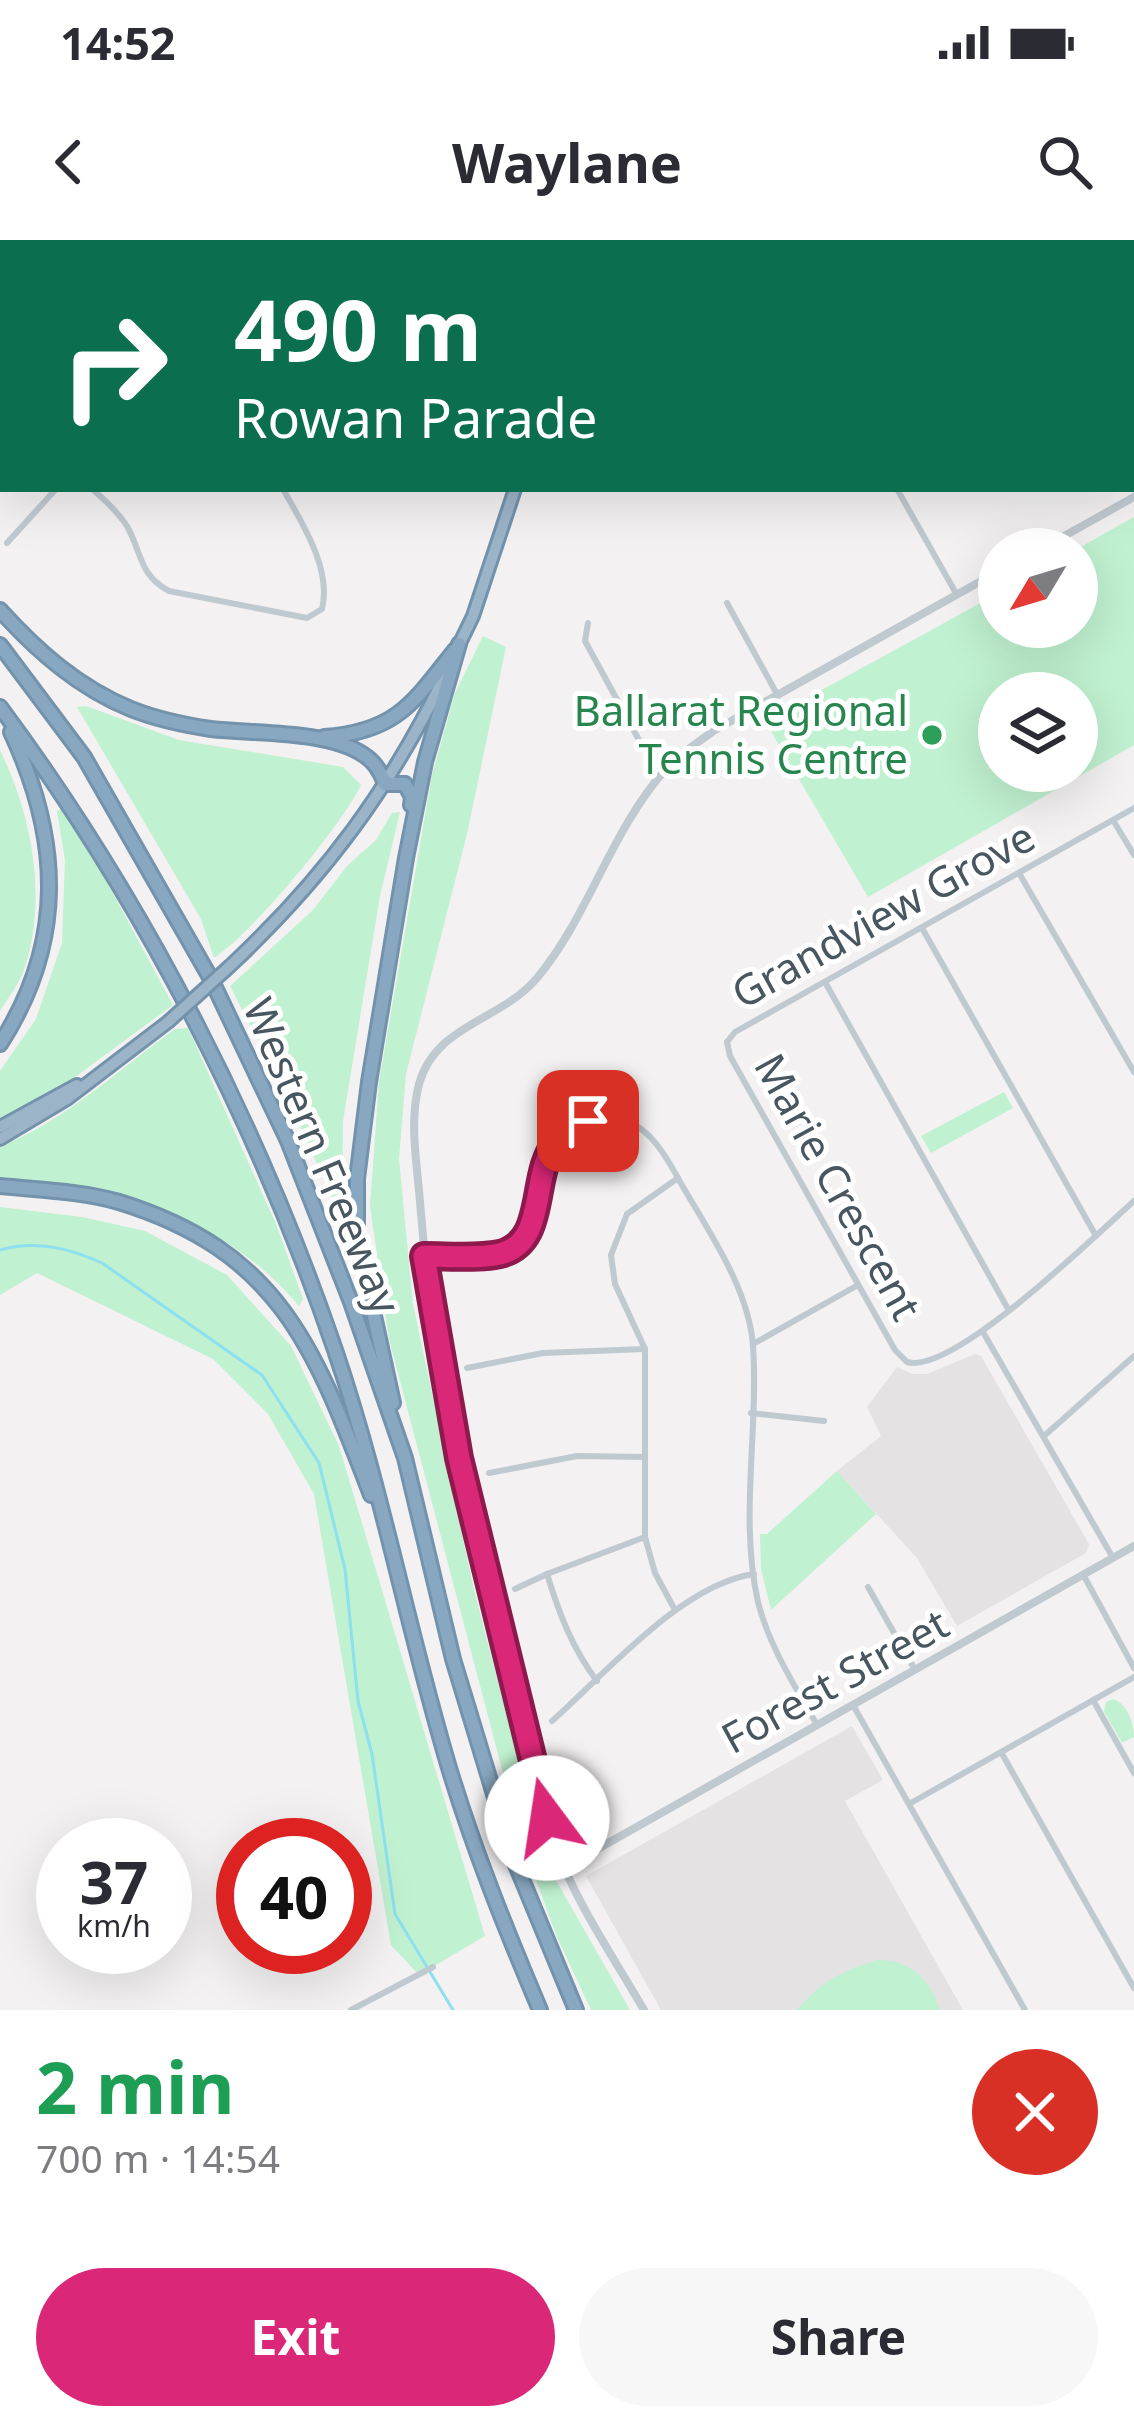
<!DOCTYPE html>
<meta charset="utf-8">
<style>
:root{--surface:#fff;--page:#f7f7f7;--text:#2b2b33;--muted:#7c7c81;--accent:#db2777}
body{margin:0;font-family:"Noto Sans",sans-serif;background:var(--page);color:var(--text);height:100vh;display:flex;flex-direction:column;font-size:45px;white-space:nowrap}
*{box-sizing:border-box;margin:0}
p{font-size:39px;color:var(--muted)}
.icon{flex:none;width:66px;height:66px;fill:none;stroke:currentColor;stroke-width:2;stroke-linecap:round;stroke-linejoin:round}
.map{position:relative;height:1770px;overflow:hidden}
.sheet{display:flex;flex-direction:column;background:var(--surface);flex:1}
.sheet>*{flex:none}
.guide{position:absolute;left:0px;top:0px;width:1134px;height:252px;box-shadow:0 12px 48px #0002;background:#0b6e4f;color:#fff;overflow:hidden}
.needle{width:78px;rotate:232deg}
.fabs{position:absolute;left:978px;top:288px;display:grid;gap:24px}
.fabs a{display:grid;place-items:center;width:120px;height:120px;border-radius:50%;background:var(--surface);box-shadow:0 12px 48px #0002;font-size:60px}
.speed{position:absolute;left:36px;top:1578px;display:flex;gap:24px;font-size:60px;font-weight:700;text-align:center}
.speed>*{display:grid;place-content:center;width:156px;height:156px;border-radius:50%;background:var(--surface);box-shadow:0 12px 48px #0002;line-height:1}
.speed small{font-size:30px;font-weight:400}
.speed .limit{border:18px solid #d22;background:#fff;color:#111}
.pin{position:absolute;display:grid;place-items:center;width:102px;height:102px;color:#fff;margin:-51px;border-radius:24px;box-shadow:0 6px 18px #0006}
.me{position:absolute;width:132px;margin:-66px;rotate:346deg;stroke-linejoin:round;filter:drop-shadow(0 0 9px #0008)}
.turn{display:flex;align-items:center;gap:42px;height:252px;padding:0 36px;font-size:54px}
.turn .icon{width:156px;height:156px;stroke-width:2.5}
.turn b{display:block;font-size:84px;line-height:102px}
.round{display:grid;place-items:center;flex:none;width:126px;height:126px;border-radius:63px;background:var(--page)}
.summary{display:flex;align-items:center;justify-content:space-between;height:204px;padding:0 36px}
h1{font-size:72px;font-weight:700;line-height:90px;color:#1e9e55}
.action{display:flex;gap:24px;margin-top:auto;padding:24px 36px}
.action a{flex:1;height:138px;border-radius:72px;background:var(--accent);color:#fff;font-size:48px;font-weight:700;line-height:138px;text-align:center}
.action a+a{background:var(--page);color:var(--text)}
.status{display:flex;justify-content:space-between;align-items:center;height:84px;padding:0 60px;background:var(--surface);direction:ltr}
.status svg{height:33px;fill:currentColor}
header{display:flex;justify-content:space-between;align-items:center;height:156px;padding:0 36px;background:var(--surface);font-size:54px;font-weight:700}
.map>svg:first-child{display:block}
.education{fill:#e4e2e3}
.green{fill:#c0f1d0;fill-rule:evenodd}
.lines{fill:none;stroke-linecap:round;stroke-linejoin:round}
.stream{stroke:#8ce0ef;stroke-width:3}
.trunk-casing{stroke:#7392ac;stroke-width:16}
.motorway-casing{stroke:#7392ac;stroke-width:18}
.minor{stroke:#bfc9d0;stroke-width:6}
.tertiary{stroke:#bfc9d0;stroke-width:8}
.trunk{stroke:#9cb4c8;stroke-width:10}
.motorway{stroke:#88a7c0;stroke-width:12}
.rail{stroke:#b3b7bb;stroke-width:3}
.trunk-bridge-casing{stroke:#7392ac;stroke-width:16;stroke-linecap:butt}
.trunk-bridge{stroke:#9cb4c8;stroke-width:10}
.route-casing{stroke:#8e194d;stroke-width:30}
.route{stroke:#db2777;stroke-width:21}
.leisure-dot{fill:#2e9e5b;stroke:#fff;stroke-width:4.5}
.labels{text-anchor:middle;stroke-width:10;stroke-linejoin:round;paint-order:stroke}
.leisure-label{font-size:42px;fill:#27864d;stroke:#fff;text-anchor:end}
.street-label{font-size:42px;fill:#48565f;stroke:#fff}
</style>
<div class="status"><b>14:52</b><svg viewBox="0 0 49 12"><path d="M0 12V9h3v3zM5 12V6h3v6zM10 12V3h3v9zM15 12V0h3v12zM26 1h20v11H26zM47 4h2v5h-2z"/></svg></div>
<header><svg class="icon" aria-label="back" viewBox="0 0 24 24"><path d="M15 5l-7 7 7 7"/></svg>Waylane<svg class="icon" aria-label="search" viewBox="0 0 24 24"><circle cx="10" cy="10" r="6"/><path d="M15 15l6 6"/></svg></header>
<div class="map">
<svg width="1134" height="1770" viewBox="0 0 1134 1770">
<rect width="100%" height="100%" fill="#f3f1f1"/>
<g class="education">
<polygon points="975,1114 981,1116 1089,1304 1086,1313 957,1386 917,1318 837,1231 881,1196 867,1167 897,1127 912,1134 927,1134"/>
<polygon points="852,1486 883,1540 845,1561 963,1770 661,1770 586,1636"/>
</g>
<g class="green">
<path d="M1134 277V505L868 657 765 481 999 353V387H1077V309ZM999 453H1077V531H999Z"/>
<polygon points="483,396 506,407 467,594 406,834 399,919 413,1064 474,1350 537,1591 549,1628 630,1770 591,1770 557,1697 519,1594 389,1099 370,966 379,842 432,535 455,453"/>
<path d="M86 466 179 500 343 527 361 545C339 589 254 691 214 718L201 679 77 467Z"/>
<path d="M0 510C32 576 48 658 24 730 19 744 8 758 0 771Z"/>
<polygon points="63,568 89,609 173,765 60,848 0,879 0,831 36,779 62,703 65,620 57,571"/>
<polygon points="400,572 380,656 343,881 342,967 335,964 290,863 230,746 312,671 348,625 376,600 392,573"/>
<path d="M188 788 276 984 303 1059 299 1066C223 975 113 948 0 940V907C64 881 120 829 175 789Z"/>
<polygon points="1004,852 1013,868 931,913 921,896"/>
<polygon points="0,967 82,977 145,991 227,1035 291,1106 339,1206 485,1696 419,1735 391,1705 314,1254 268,1174 213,1119 37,1033 0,1055"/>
<polygon points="837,1231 876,1274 771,1370 761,1329 760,1294 767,1294"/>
<path d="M1113 1459C1127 1463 1134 1483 1134 1497L1122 1503 1104 1471 1106 1462Z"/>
<path d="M878 1720C912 1720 930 1740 940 1770H797C819 1743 844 1729 878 1720Z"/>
</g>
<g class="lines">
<g class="stream">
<polyline points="0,88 3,91"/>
<path d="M0 1010C36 1000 69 1008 102 1023L262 1135 319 1223 345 1329 358 1461 372 1514 395 1674 453 1770"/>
</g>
<g class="trunk-casing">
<g id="trunk">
<polyline points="570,3 570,0"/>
<polyline points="457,409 473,376 515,249"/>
<path d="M230 726C324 638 391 548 447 431"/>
<polyline points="0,887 77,845"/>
<polyline points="0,899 67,859 168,782"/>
</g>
</g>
<g class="motorway-casing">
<g id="motorway">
<path d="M0 370C37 411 79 448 131 469 156 479 184 485 211 489 255 494 327 490 364 515 375 522 381 532 385 544H405L412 557 411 565"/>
<polyline points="0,405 84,517 211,739 288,901 351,1062 405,1218 453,1419 514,1620 576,1770"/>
<path d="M0 467C143 660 257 882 335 1110 382 1248 408 1392 450 1531 475 1613 507 1692 540 1770"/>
<path d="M324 497C396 492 413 463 455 410"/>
<path d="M0 804C66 702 61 599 11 492"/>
<path d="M0 946C39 950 81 951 119 962 281 1012 315 1110 371 1255"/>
<polyline points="393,1163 357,998 357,939 369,842 406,618 425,522 459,404"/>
</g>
</g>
<g class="minor">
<polyline points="757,0 759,3"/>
<polyline points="296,3 300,0"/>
<polyline points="915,3 921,0"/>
<path d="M92 249C105 260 118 272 127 286 142 313 139 335 169 351L307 378 322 369C332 329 302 283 283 249"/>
<polyline points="897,249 957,355"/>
<polyline points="7,303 56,249"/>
<polyline points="727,363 778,456"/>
<polyline points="588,383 585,401 639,500 663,532"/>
<polyline points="1113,580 1134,615"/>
<polyline points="1019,633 1134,832"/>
<polyline points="922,688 1096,996"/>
<polyline points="825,742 1008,1069"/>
<path d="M727 802 730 816 895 1110 907 1122C953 1135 1096 995 1134 961"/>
<polyline points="727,802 735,792 1134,568"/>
<path d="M424 1016C448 1016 484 1022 506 1012 559 989 516 881 607 878 643 876 664 912 679 940 707 989 749 1048 753 1106 759 1190 739 1278 758 1362 769 1406 795 1446 817 1485"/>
<polyline points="983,1092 1113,1318"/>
<polyline points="753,1104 858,1045"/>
<polyline points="467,1128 543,1113 645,1109"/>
<polyline points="751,1173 824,1181"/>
<polyline points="1044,1196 1134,1116"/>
<polyline points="489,1233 577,1216 645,1217"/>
<polyline points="1084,1336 1134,1428"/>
<polyline points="868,1347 915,1430"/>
<polyline points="515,1349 547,1334"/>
<polyline points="675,1370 655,1333 645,1297 645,1109 615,1044 611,1015 627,974 678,938"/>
<path d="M597 1441C572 1408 559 1373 547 1334L645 1297"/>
<polyline points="1093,1460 1134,1533"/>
<polyline points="853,1465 1025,1770"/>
<path d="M552 1481C605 1434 682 1344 754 1334"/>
<polyline points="1001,1512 1134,1748"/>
<polyline points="909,1564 1134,1437"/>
<polyline points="351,1770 433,1727"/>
</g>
<g class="tertiary">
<polyline points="1041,309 1134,257"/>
<polyline points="564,1628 1134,1306"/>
<path d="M644 1770C614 1718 578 1666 557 1610 538 1563 530 1510 517 1461 475 1298 433 1130 420 962 417 923 409 882 419 844 436 784 501 781 537 738 589 676 611 590 666 529 680 514 698 502 715 490L999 331"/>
</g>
<use href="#trunk" class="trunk"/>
<use href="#motorway" class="motorway"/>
<g class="rail">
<polyline points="62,3 66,0"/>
<polyline points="0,44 3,42"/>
</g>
<g class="trunk-bridge-casing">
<polyline id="trunk-bridge" points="168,782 230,726"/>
</g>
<use href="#trunk-bridge" class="trunk-bridge"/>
</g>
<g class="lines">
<g class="route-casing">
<path id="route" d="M547 1578 459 1218 424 1016C449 1016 476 1019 500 1014 549 1002 529 933 557 902 565 893 578 887 588 881"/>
</g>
<use href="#route" class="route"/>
</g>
<circle class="leisure-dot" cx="932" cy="495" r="12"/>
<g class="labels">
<g class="leisure-label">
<text x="908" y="486">Ballarat Regional<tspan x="908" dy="48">Tennis Centre</tspan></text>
</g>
<g class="street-label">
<text transform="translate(883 675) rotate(-29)" y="15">Grandview Grove</text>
<text transform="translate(322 916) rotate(67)" y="15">Western Freeway</text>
<text transform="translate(838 947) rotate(61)" y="15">Marie Crescent</text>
<text transform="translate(835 1441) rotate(-29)" y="15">Forest Street</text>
</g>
</g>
</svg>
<div class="fabs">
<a><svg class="needle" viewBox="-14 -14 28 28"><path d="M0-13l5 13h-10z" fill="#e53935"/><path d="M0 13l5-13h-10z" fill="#7c7c81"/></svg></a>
<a><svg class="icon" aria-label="layers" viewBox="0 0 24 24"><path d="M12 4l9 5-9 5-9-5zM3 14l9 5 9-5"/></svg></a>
</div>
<div class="speed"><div>37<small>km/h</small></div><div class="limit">40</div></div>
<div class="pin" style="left:588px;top:881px;background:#d93025"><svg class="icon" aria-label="arrive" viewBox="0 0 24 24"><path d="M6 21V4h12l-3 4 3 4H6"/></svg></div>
<svg class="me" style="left:547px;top:1578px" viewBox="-20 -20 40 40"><circle r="19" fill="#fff"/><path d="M0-13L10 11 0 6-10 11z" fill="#db2777"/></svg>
<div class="guide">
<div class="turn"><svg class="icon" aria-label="right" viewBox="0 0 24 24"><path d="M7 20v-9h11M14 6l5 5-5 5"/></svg><div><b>490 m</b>Rowan Parade</div></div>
</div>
</div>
<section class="sheet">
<div class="summary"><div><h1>2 min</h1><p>700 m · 14:54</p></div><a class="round" style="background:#d93025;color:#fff"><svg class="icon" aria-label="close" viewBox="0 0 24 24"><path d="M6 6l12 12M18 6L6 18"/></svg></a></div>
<div class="action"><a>Exit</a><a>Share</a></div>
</section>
